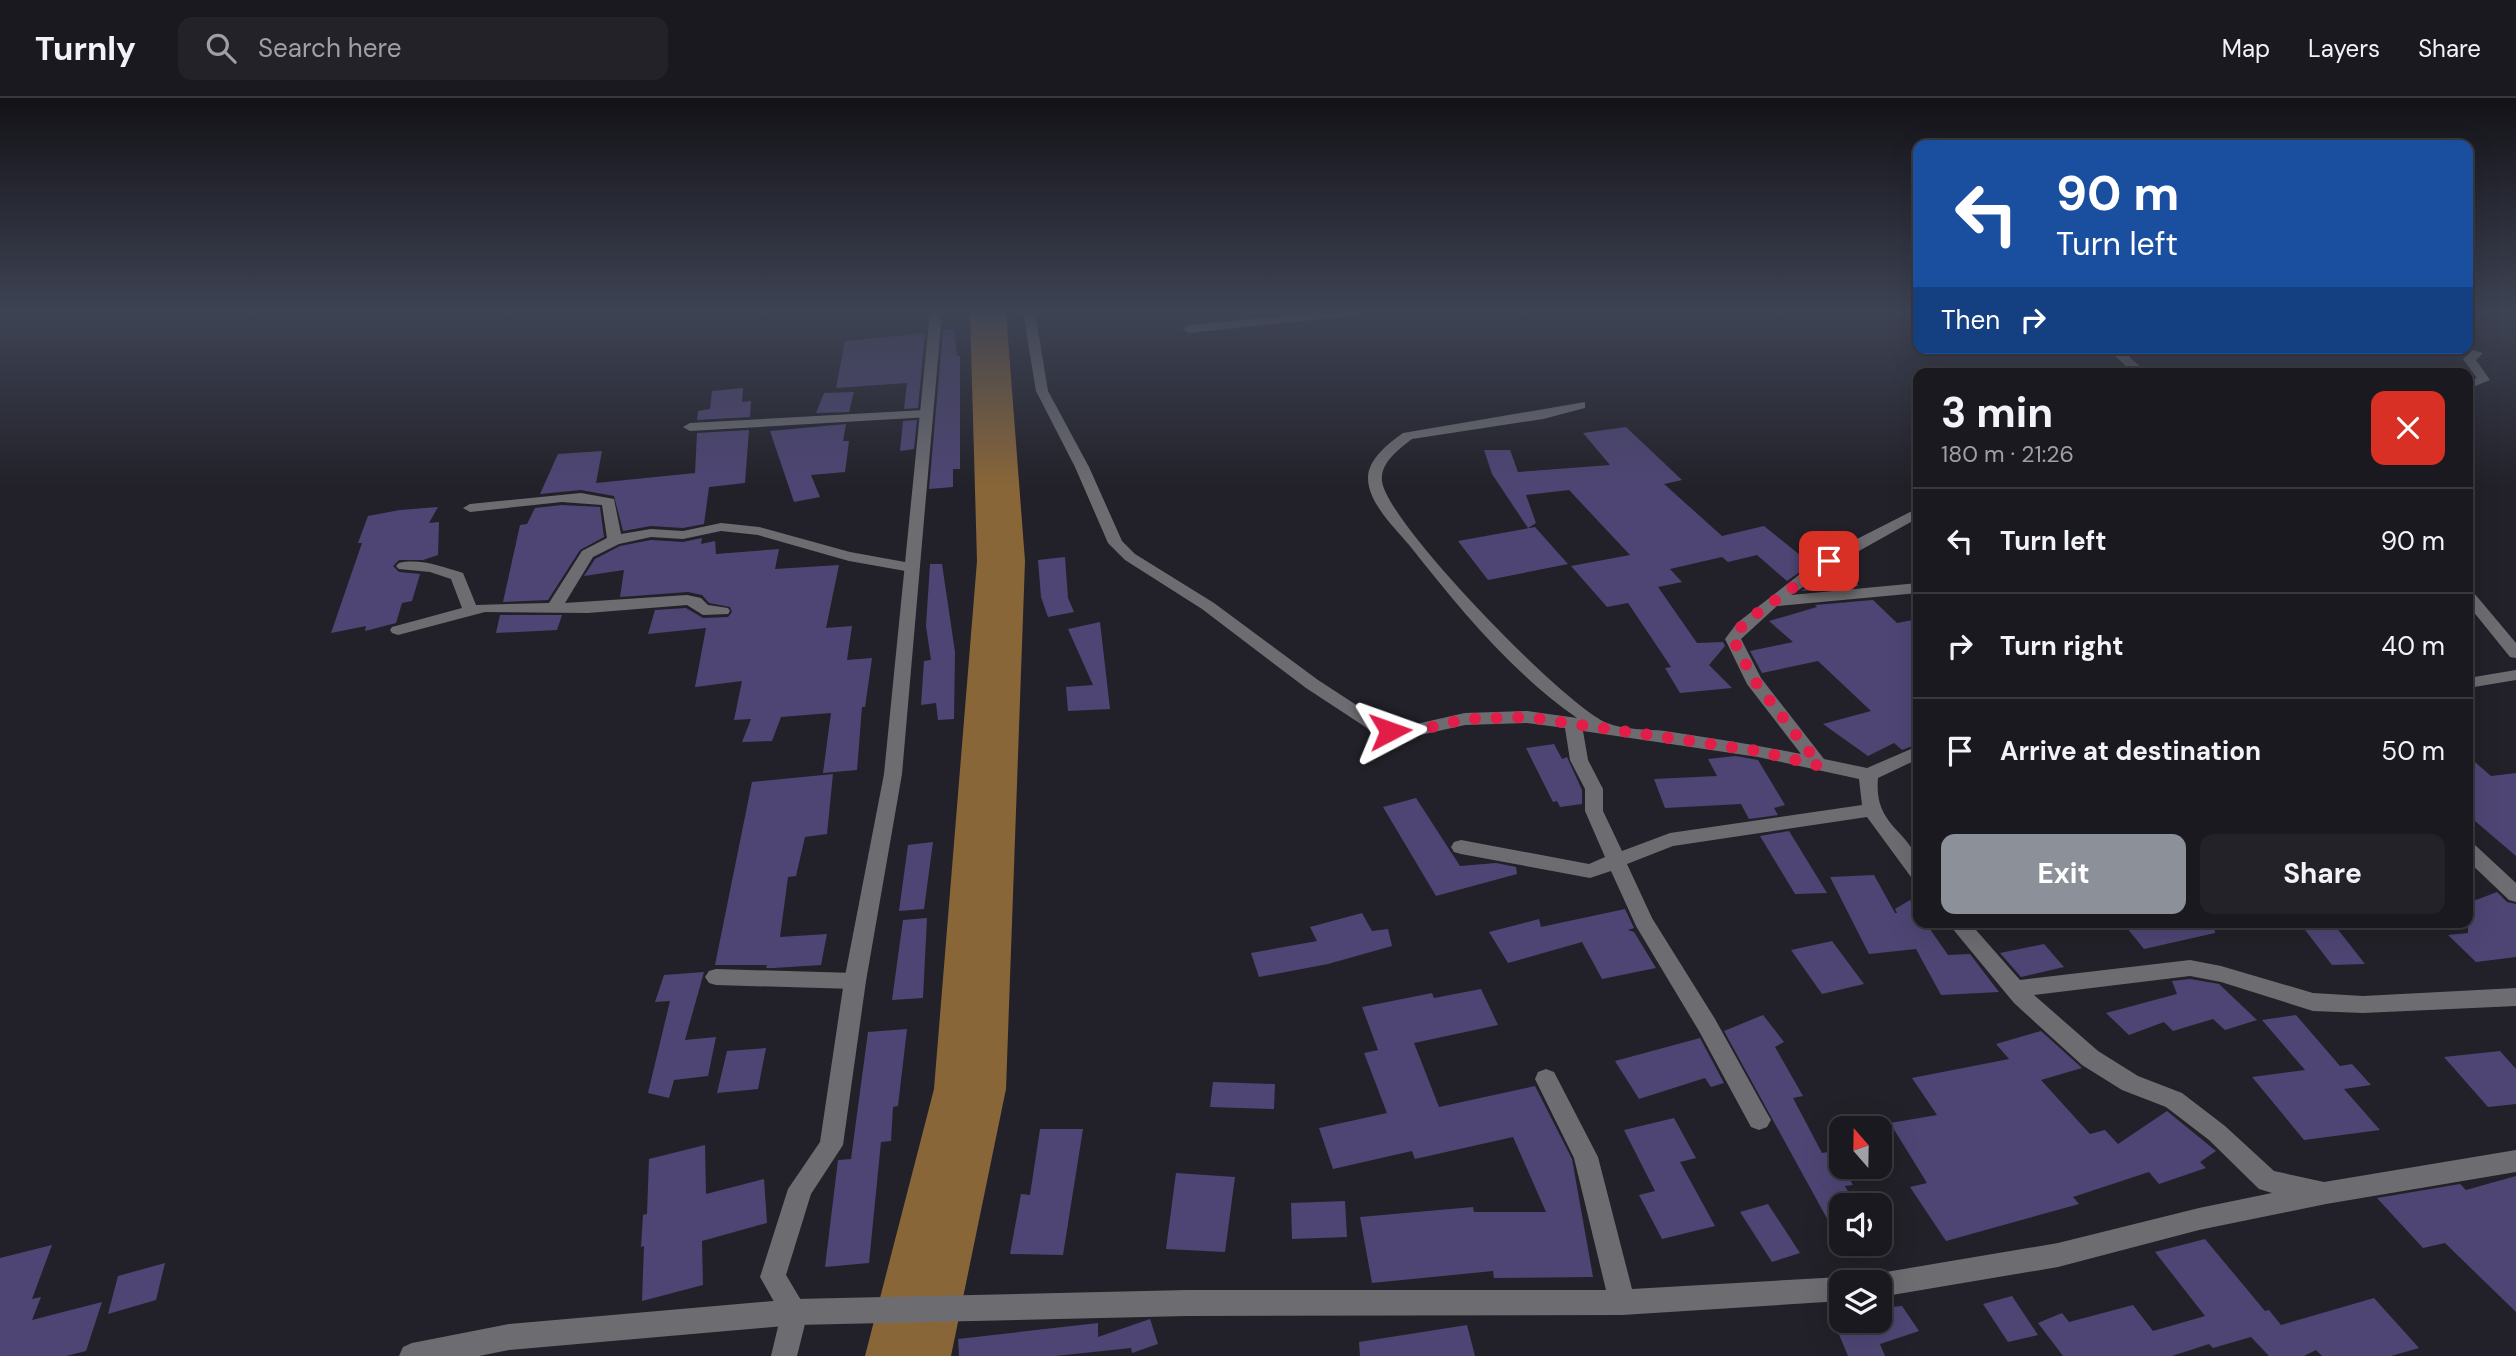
<!DOCTYPE html>
<meta charset="utf-8">
<style>
:root{--surface:#1a191f;--page:#232228;--text:#f1f3f6;--muted:#9fa0a4;--line:#38383d;--accent:#8c9099}
body{margin:0;font-family:"DM Sans",sans-serif;background:var(--page);color:var(--text);height:100vh;display:flex;flex-direction:column;font-size:26px;white-space:nowrap}
*{box-sizing:border-box;margin:0}
p{font-size:23px;color:var(--muted)}
.icon{flex:none;width:38px;height:38px;fill:none;stroke:currentColor;stroke-width:2;stroke-linecap:round;stroke-linejoin:round}
.map{position:relative;flex:1;overflow:hidden}
.panel{position:absolute;left:1913px;top:270px;width:560px;height:560px;display:flex;flex-direction:column;background:var(--surface);border-radius:14px;box-shadow:0 7px 28px #0002,0 0 0 2px var(--line)}
.panel>*{flex:none}
.top-card{position:absolute;left:1913px;top:42px;width:560px;height:214px;border-radius:14px;box-shadow:0 7px 28px #0002,0 0 0 2px var(--line);background:#1a4fa0;color:#fff;overflow:hidden}
.needle{width:46px;rotate:340deg}
.controls{position:absolute;left:1829px;top:1018px;display:grid;gap:14px}
.controls a{display:grid;place-items:center;width:63px;height:63px;border-radius:14px;background:var(--surface);box-shadow:0 7px 28px #0002,0 0 0 2px var(--line);font-size:35px}
.pin{position:absolute;display:grid;place-items:center;width:60px;height:60px;color:#fff;margin:-30px;border-radius:14px;box-shadow:0 4px 10px #0006}
.me{position:absolute;width:77px;margin:-38px;rotate:86deg;stroke-linejoin:round;filter:drop-shadow(0 0 5px #0008)}
.turn{display:flex;align-items:center;gap:24px;height:147px;padding:0 28px;font-size:32px}
.turn .icon{width:91px;height:91px;stroke-width:2.5}
.turn b{display:block;font-size:49px;line-height:60px}
.then{display:flex;align-items:center;height:66px;padding:0 28px;background:#0003;gap:14px;font-size:26px}
.round{display:grid;place-items:center;flex:none;width:74px;height:74px;border-radius:14px;background:var(--page)}
.summary{display:flex;align-items:center;justify-content:space-between;height:119px;padding:0 28px}
h1{font-size:42px;font-weight:700;line-height:52px}
.cta{display:flex;gap:14px;margin-top:auto;padding:14px 28px}
.cta a{flex:1;height:80px;border-radius:14px;background:var(--accent);color:#fff;font-size:28px;font-weight:700;line-height:80px;text-align:center}
.cta a+a{background:var(--page);color:var(--text)}
ul{padding:0;list-style:none}
li{display:flex;align-items:center;gap:21px;height:105px;padding:0 28px;border-top:2px solid var(--line)}
li div{flex:1}
li b{display:block;font-size:26px}
li em{font-style:normal}
header{display:flex;align-items:center;gap:42px;box-sizing:border-box;height:98px;padding:0 35px;background:var(--surface);border-bottom:2px solid var(--line)}
header strong{font-size:33px}
nav{display:flex;gap:38px;margin-inline-start:auto;font-size:24px}
.search{width:490px;height:63px;background:var(--page);display:flex;align-items:center;gap:18px;box-sizing:border-box;padding:0 24px;border-radius:14px;color:var(--muted);font-size:26px}
.map>svg:first-child{display:block}
.lines{fill:none;stroke-linecap:round;stroke-linejoin:round}
.river{fill:#896638;fill-rule:evenodd}
.building{fill:#4e4574}
.minor{fill:#6d6d71;fill-rule:evenodd}
.tertiary{fill:#6d6d71;fill-rule:evenodd}
.route{stroke:#e11d48;stroke-width:12;stroke-dasharray:0 21.6}
</style>
<header>
<strong>Turnly</strong>
<div class="search"><svg class="icon" aria-label="search" viewBox="0 0 24 24"><circle cx="10" cy="10" r="6"/><path d="M15 15l6 6"/></svg>Search here</div>
<nav><a>Map</a><a>Layers</a><a>Share</a></nav>
</header>
<div class="map">
<svg width="2516" height="1258" viewBox="0 0 2516 1258">
<rect width="100%" height="100%" fill="#222129"/>
<g class="lines">
<polygon class="river" points="970,214 1006,214 1025,463 1006,991 951,1258 865,1258 934,991 977,463"/>
</g>
<g class="building">
<polygon points="954,231 957,258 960,257 960,371 953,371 953,389 929,391 943,232"/>
<polygon points="925,235 918,310 904,311 907,285 836,290 845,243"/>
<polygon points="743,290 742,304 751,303 750,319 697,322 698,313 710,311 712,293"/>
<polygon points="854,294 849,314 816,315 824,295"/>
<polygon points="917,322 914,351 900,353 903,323"/>
<polygon points="846,326 843,343 849,343 845,374 811,377 820,399 794,404 770,333"/>
<polygon points="1626,329 1682,382 1664,386 1722,438 1764,428 1811,466 1787,483 1757,457 1728,464 1722,459 1670,471 1682,484 1658,489 1697,545 1723,544 1725,548 1709,567 1732,590 1680,595 1665,570 1671,569 1628,505 1607,509 1571,468 1630,457 1569,392 1526,397 1536,425 1528,430 1492,376 1484,352 1510,352 1518,374 1610,367 1583,335"/>
<polygon points="749,332 745,385 709,389 704,426 683,430 651,428 623,433 614,398 581,392 540,396 558,356 602,353 596,385 695,375 697,335"/>
<polygon points="562,407 600,409 604,439 580,452 548,502 503,504 520,427 527,426 535,410"/>
<polygon points="438,409 429,425 439,424 438,457 423,462 399,462 393,468 399,474 420,476 412,503 402,505 396,525 365,533 366,528 331,535 362,445 358,445 368,418 400,412"/>
<polygon points="1535,429 1568,466 1488,482 1458,443"/>
<polygon points="702,440 701,446 715,443 716,456 779,451 775,471 839,467 826,530 852,528 847,562 872,560 865,609 862,609 857,672 823,675 831,615 781,619 772,643 742,644 751,621 734,622 742,583 695,589 706,530 648,536 655,512 686,510 703,520 728,519 732,514 730,509 709,505 702,497 688,494 620,499 624,472 584,478 595,461 620,448 651,442 683,444"/>
<polygon points="1065,459 1068,500 1074,514 1048,519 1041,499 1038,462"/>
<polygon points="930,466 942,466 955,554 954,621 938,622 936,605 921,607 924,563 931,562 926,528"/>
<polygon points="1839,468 1859,488 1801,493"/>
<polygon points="1873,502 1897,525 1918,521 1918,646 1902,652 1894,645 1868,658 1823,626 1871,613 1818,563 1762,575 1750,553 1793,544 1769,523 1817,509 1815,507"/>
<polygon points="500,517 562,517 557,532 496,535"/>
<polygon points="1100,524 1110,611 1068,613 1066,589 1093,587 1068,531"/>
<polygon points="1554,646 1562,661 1567,659 1582,692 1582,706 1560,709 1557,703 1553,704 1526,650"/>
<polygon points="1735,658 1758,662 1785,707 1774,710 1778,717 1749,721 1741,706 1665,710 1654,681 1717,678 1708,661"/>
<polygon points="2468,658 2491,678 2516,675 2516,758 2468,717"/>
<polygon points="833,676 827,736 805,739 796,778 788,779 780,839 827,836 821,867 773,870 766,870 767,867 715,867 752,684"/>
<polygon points="1416,700 1460,768 1496,765 1516,769 1517,776 1436,798 1383,709"/>
<polygon points="1789,733 1827,795 1795,796 1760,738"/>
<polygon points="933,744 924,811 899,813 908,747"/>
<polygon points="1874,777 1895,815 1897,815 1895,811 1910,802 1918,814 1918,824 1925,824 1948,857 1970,856 1999,894 1941,897 1916,851 1869,856 1830,779"/>
<polygon points="2497,794 2507,804 2516,806 2516,859 2476,864 2448,837 2468,835 2468,805"/>
<polygon points="1625,811 1634,830 1628,832 1634,834 1656,870 1602,881 1582,844 1508,865 1489,834 1539,821 1541,829"/>
<polygon points="1362,815 1372,833 1388,831 1392,848 1328,866 1259,879 1251,855 1317,843 1310,829"/>
<polygon points="927,820 923,900 892,902 903,822"/>
<polygon points="2122,824 2214,824 2215,835 2144,851"/>
<polygon points="2299,824 2332,824 2365,866 2332,867"/>
<polygon points="1832,843 1864,886 1822,896 1791,852"/>
<polygon points="2044,846 2064,869 2021,879 2000,855"/>
<polygon points="704,874 685,942 716,939 708,978 674,982 669,1000 648,995 670,903 655,904 664,877"/>
<polygon points="2190,881 2219,886 2257,922 2225,932 2213,921 2173,933 2164,924 2129,937 2106,915 2177,896 2172,883"/>
<polygon points="1481,891 1498,927 1414,945 1439,1009 1535,988 1572,1061 1593,1179 1494,1180 1493,1173 1372,1185 1360,1119 1473,1109 1474,1114 1546,1114 1513,1039 1415,1061 1412,1053 1333,1071 1319,1030 1387,1015 1364,955 1378,952 1362,909 1432,895 1434,900"/>
<polygon points="1763,917 1784,944 1775,949 1803,998 1793,1000 1822,1055 1834,1053 1853,1087 1845,1088 1856,1108 1841,1108 1841,1146 1724,933"/>
<polygon points="2296,917 2340,968 2352,966 2371,987 2344,991 2380,1032 2304,1042 2252,979 2305,972 2262,922"/>
<polygon points="907,931 898,1008 893,1009 891,1043 881,1044 869,1165 825,1169 838,1062 851,1061 868,934"/>
<polygon points="2041,933 2082,970 2041,982 2090,1036 2105,1032 2118,1046 2167,1013 2216,1053 2200,1064 2206,1070 2159,1086 2149,1074 2073,1099 2079,1106 1946,1143 1910,1089 1927,1085 1890,1025 1937,1017 1912,980 2009,961 1996,946"/>
<polygon points="1700,940 1724,985 1711,989 1705,980 1639,1001 1615,963"/>
<polygon points="766,950 758,991 717,995 727,953"/>
<polygon points="2500,953 2516,971 2516,1006 2488,1009 2444,959"/>
<polygon points="1213,984 1275,986 1274,1011 1210,1009"/>
<polygon points="1674,1020 1696,1060 1680,1064 1715,1128 1662,1141 1639,1097 1655,1093 1624,1032"/>
<polygon points="1040,1031 1083,1031 1063,1157 1010,1156 1021,1096 1030,1097"/>
<polygon points="705,1047 706,1096 764,1081 767,1125 702,1143 703,1187 642,1203 644,1148 641,1149 643,1117 647,1116 649,1061"/>
<polygon points="1176,1075 1235,1079 1225,1154 1166,1151"/>
<polygon points="2516,1078 2516,1214 2445,1145 2423,1150 2377,1100 2460,1086 2466,1092"/>
<polygon points="1345,1103 1347,1139 1292,1141 1291,1105"/>
<polygon points="1768,1106 1800,1155 1772,1164 1740,1114"/>
<polygon points="2205,1141 2265,1213 2269,1212 2281,1227 2374,1200 2419,1250 2391,1258 2322,1258 2316,1252 2304,1258 2269,1258 2251,1239 2213,1250 2209,1246 2172,1258 2063,1258 2038,1225 2062,1215 2069,1224 2133,1207 2153,1233 2205,1218 2155,1154"/>
<polygon points="52,1147 32,1201 41,1199 32,1222 102,1204 86,1253 66,1258 0,1258 0,1160"/>
<polygon points="165,1165 156,1202 108,1216 118,1178"/>
<polygon points="2012,1198 2038,1237 2008,1244 1983,1206"/>
<polygon points="1902,1208 1919,1233 1880,1246 1885,1258 1848,1258 1838,1234 1856,1223 1880,1223 1880,1210"/>
<polygon points="1150,1221 1158,1246 1132,1255 1131,1250 1055,1258 959,1258 958,1241 1098,1225 1098,1239"/>
<polygon points="1467,1227 1475,1258 1360,1258 1359,1244"/>
</g>
<g class="lines">
<g class="minor">
<path d="M1023 214H1035L1048 293 1089 369 1122 443 1135 456 1214 505 1318 582 1381 623 1407 628 1465 615 1527 613 1577 620C1511 574 1460 511 1410 448 1395 430 1368 405 1368 380 1368 361 1389 345 1403 335L1585 304V310L1543 321 1412 341C1399 351 1380 365 1382 383 1386 424 1566 609 1607 625 1624 632 1647 631 1665 633 1711 640 1756 647 1801 656L1747 586 1725 541 1737 525 1804 473 1857 441 1918 410V420L1850 458 1791 497 1918 485V495L1777 508 1741 541 1761 580 1824 661 1867 670 1918 648V661L1878 680C1874 724 1902 729 1917 759 1920 765 1918 775 1918 781L1911 779 1867 719 1673 748 1627 766 1652 820 1715 921 1767 1015 1771 1022 1767 1029 1759 1032 1751 1029 1699 933 1636 828 1611 773 1590 780 1461 756 1454 754 1451 749 1454 744 1461 742 1589 766 1605 759 1585 713V691L1570 662 1565 630 1527 625 1465 627 1407 640 1370 632 1306 590 1202 511 1125 462 1108 445 1075 369 1036 293ZM1583 633 1758 659 1859 681 1862 707 1670 735 1622 753 1603 713V691L1588 662Z"/>
<polygon points="1324,214 1363,214 1357,217 1189,235 1183,231 1189,227"/>
<polygon points="2107,250 2120,250 2147,275 2133,275"/>
<polygon points="2473,252 2483,255 2476,262 2490,282 2468,291 2468,283 2477,280 2463,261"/>
<polygon points="925,312 931,316 930,319 690,333 683,329 690,325"/>
<path d="M581 395 614 401 621 436 651 431 683 433 721 425 759 429 850 454 916 466 919 469 911 474 849 463 758 437 721 433 683 441 651 439 619 446 593 459 565 505 687 497 701 500 708 507 728 510 730 513 728 516 703 517 687 507 588 515 485 514 398 537 392 535 390 532 392 529 462 510 451 481 430 474 399 471 396 468 399 465C420 460 443 469 463 475L476 507 549 505 582 453 607 440 602 407 562 404 470 414 463 410 470 406Z"/>
<polygon points="2468,493 2474,495 2516,545 2516,560 2510,559 2468,507"/>
<polygon points="2516,572 2516,582 2468,590 2468,580"/>
<polygon points="2468,745 2475,747 2516,785 2516,804 2509,802 2468,763"/>
<polygon points="1947,824 1969,824 2020,882 2190,862 2221,868 2313,895 2363,898 2516,890 2516,908 2363,915 2313,913 2221,884 2190,878 2034,897 2098,953 2138,978 2182,995 2225,1028 2274,1073 2324,1084 2516,1052 2516,1074 2326,1106 2199,1132 2058,1169 1880,1199 1880,1185 1868,1185 1871,1178 1880,1175 2058,1145 2199,1110 2272,1095 2259,1091 2209,1042 2166,1009 2122,992 2082,967 2014,905"/>
<polygon points="716,871 855,875 862,877 866,883 862,889 855,891 716,887 709,885 705,879 709,873"/>
<polygon points="1546,971 1554,974 1598,1059 1632,1191 1841,1179 1851,1185 1841,1185 1841,1203 1622,1217 1187,1218 795,1227 509,1252 479,1258 399,1258 403,1249 412,1245 509,1226 795,1201 1187,1192 1606,1192 1574,1060 1535,981 1538,974"/>
</g>
<polygon class="tertiary" points="930,214 942,214 902,676 866,883 843,1047 811,1096 786,1177 808,1214 797,1258 771,1258 781,1216 760,1179 788,1091 820,1044 844,883 884,676"/>
</g>
<linearGradient id="sky" x2="0" y2="1"><stop stop-color="#131217"/><stop offset="0.55" stop-color="#3e4354"/><stop offset="1" stop-color="#3e4354" stop-opacity="0"/></linearGradient>
<rect width="2516" height="390" fill="url(#sky)"/>
<g class="lines">
<polyline class="route" points="1390,633 1415,633 1465,621 1527,619 1758,653 1820,668 1754,582 1733,541 1744,525 1829,463"/>
</g>
</svg>
<div class="controls">
<a><svg class="needle" viewBox="-14 -14 28 28"><path d="M0-13l5 13h-10z" fill="#e53935"/><path d="M0 13l5-13h-10z" fill="#9fa0a4"/></svg></a>
<a><svg class="icon" aria-label="sound" viewBox="0 0 24 24"><path d="M4 9h4l5-4v14l-5-4H4zM17 9q2 3 0 6"/></svg></a>
<a><svg class="icon" aria-label="layers" viewBox="0 0 24 24"><path d="M12 4l9 5-9 5-9-5zM3 14l9 5 9-5"/></svg></a>
</div>
<div class="pin" style="left:1829px;top:463px;background:#d93025"><svg class="icon" aria-label="arrive" viewBox="0 0 24 24"><path d="M6 21V4h12l-3 4 3 4H6"/></svg></div>
<svg class="me" style="left:1390px;top:633px" viewBox="-20 -20 40 40"><path d="M0-17L14 15 0 8-14 15z" fill="#e11d48" stroke="#fff" stroke-width="4"/></svg>
<div class="top-card">
<div class="turn"><svg class="icon" aria-label="left" viewBox="0 0 24 24"><path d="M17 20v-9H6M10 6l-5 5 5 5"/></svg><div><b>90 m</b>Turn left</div></div>
<div class="then">Then<svg class="icon" aria-label="right" viewBox="0 0 24 24"><path d="M7 20v-9h11M14 6l5 5-5 5"/></svg></div>
</div>
<section class="panel">
<div class="summary"><div><h1>3 min</h1><p>180 m · 21:26</p></div><a class="round" style="background:#d93025;color:#fff"><svg class="icon" aria-label="close" viewBox="0 0 24 24"><path d="M6 6l12 12M18 6L6 18"/></svg></a></div>
<ul>
<li><svg class="icon" aria-label="left" viewBox="0 0 24 24"><path d="M17 20v-9H6M10 6l-5 5 5 5"/></svg><div><b>Turn left</b></div><em>90 m</em></li>
<li><svg class="icon" aria-label="right" viewBox="0 0 24 24"><path d="M7 20v-9h11M14 6l5 5-5 5"/></svg><div><b>Turn right</b></div><em>40 m</em></li>
<li><svg class="icon" aria-label="arrive" viewBox="0 0 24 24"><path d="M6 21V4h12l-3 4 3 4H6"/></svg><div><b>Arrive at destination</b></div><em>50 m</em></li>
</ul>
<div class="cta"><a>Exit</a><a>Share</a></div>
</section>
</div>
